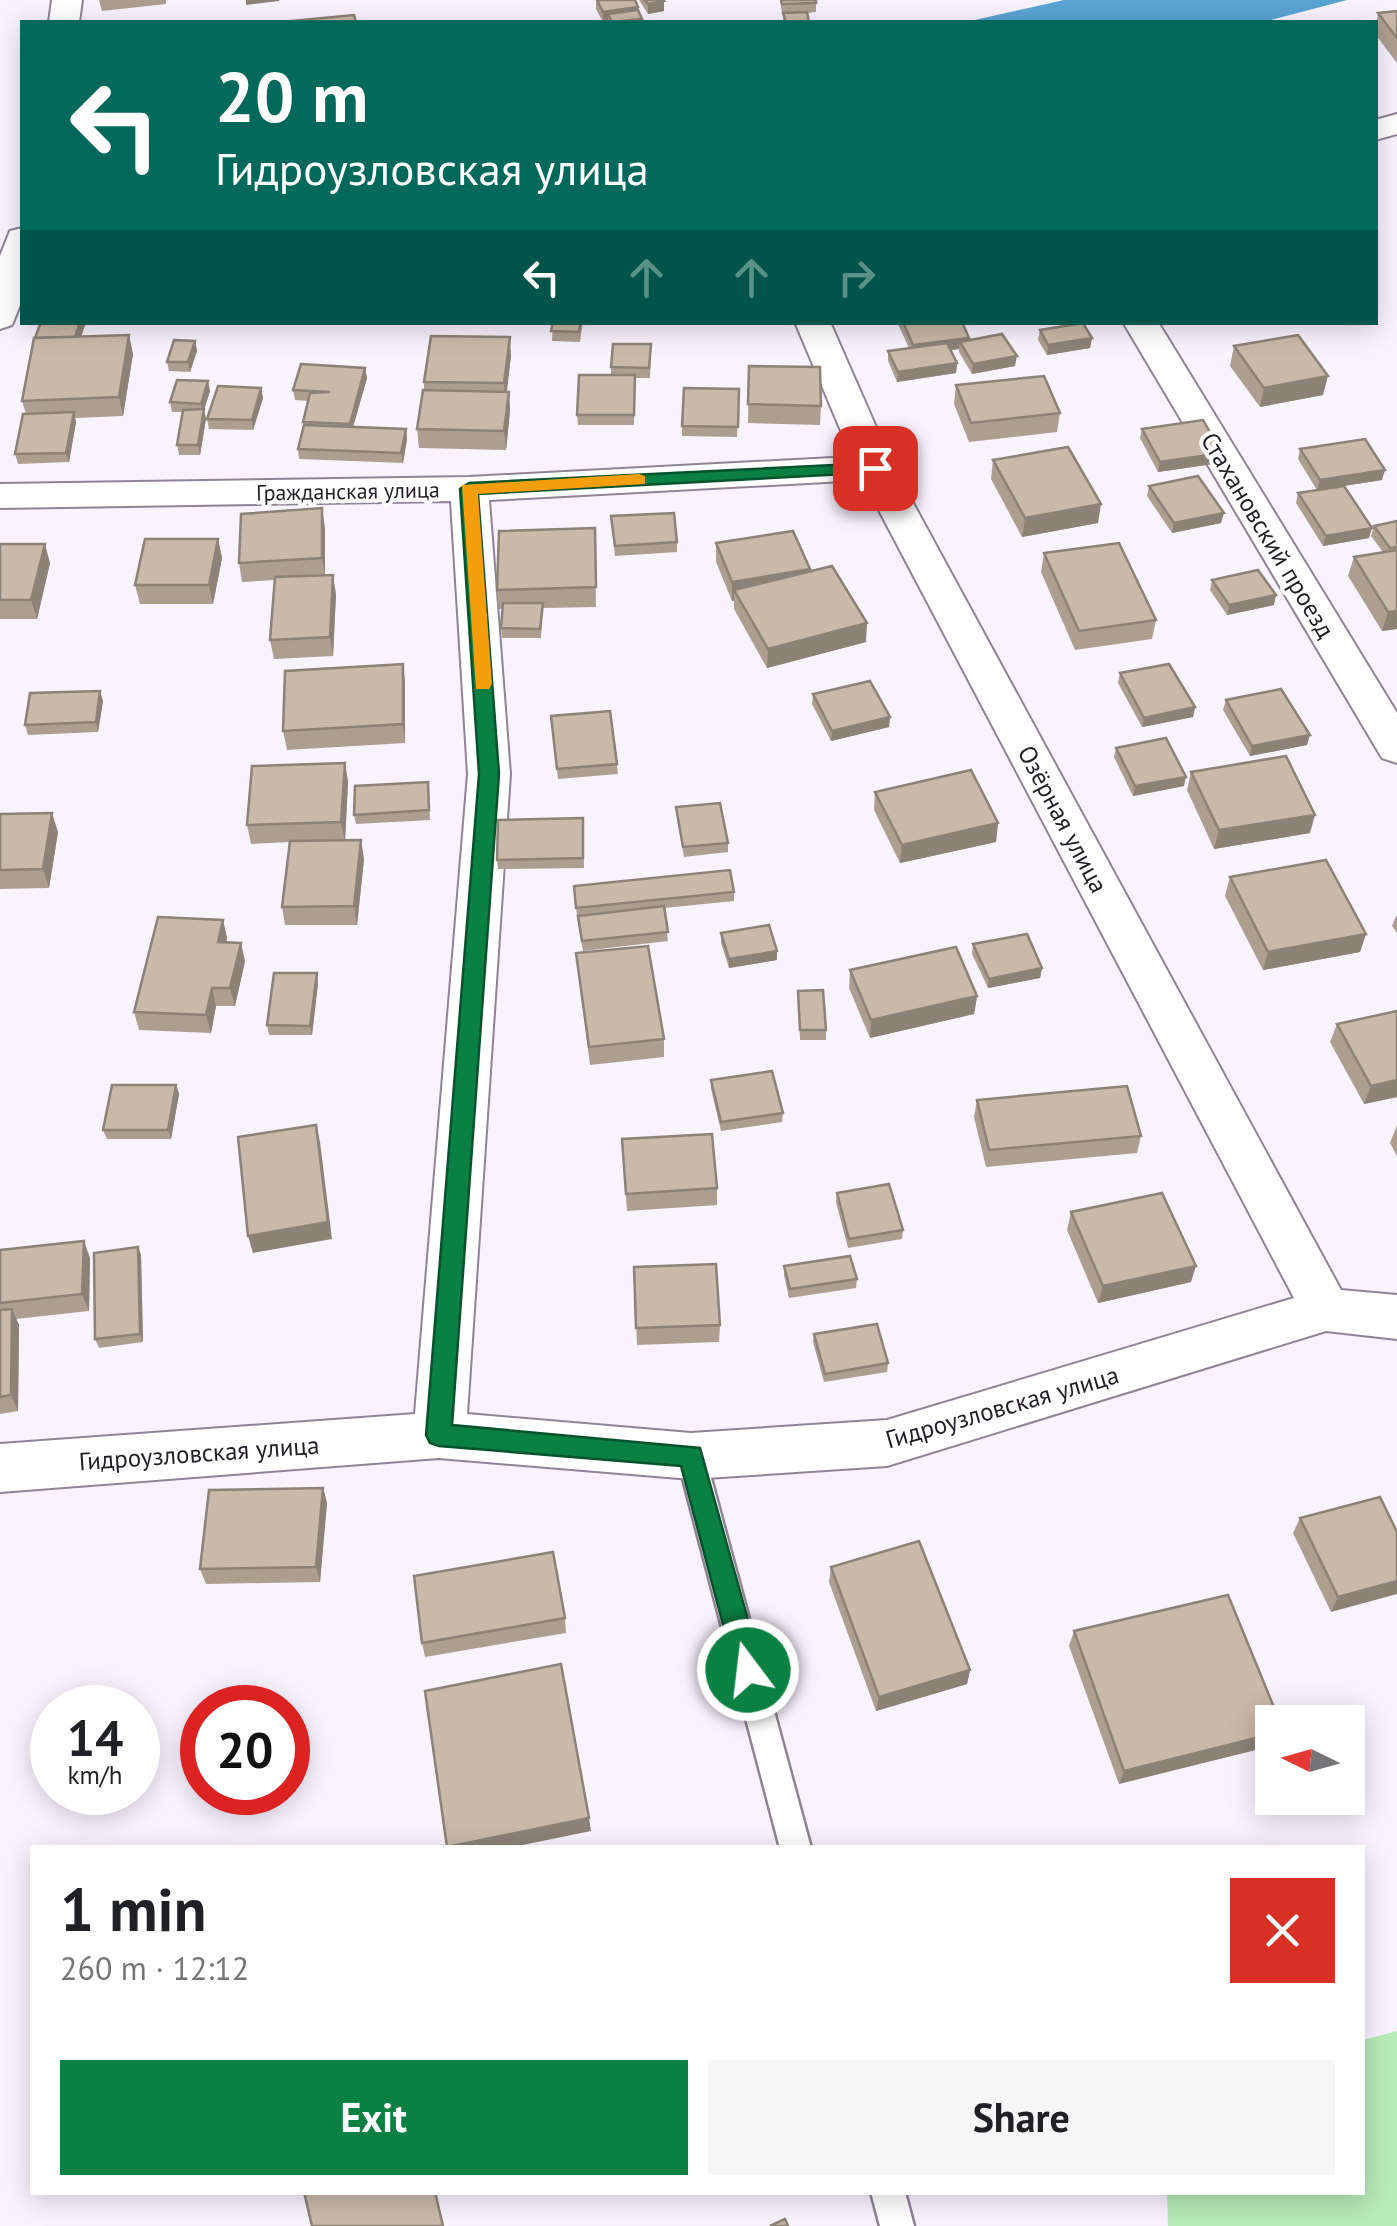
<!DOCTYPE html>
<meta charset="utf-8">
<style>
:root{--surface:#fff;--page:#f6f6f6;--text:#202124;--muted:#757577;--accent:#0b8043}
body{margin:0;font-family:"PT Sans",sans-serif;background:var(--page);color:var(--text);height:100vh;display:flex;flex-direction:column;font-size:38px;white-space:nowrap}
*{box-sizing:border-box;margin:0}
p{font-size:32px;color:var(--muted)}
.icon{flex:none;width:55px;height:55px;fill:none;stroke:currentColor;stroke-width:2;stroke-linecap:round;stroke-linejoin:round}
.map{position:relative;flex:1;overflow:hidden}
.drawer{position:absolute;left:30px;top:1845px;width:1335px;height:350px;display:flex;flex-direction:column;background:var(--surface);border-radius:0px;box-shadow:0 5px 25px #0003}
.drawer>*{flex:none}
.guide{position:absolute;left:20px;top:20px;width:1358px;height:305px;border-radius:0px;box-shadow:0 5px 25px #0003;background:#00695c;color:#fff;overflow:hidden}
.needle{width:65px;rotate:275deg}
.controls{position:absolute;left:1255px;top:1705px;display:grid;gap:20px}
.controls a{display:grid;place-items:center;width:110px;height:110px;border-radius:0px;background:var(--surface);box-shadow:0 5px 25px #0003;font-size:50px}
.speed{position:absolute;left:30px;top:1685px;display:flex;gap:20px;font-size:50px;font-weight:700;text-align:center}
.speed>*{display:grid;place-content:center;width:130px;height:130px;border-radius:50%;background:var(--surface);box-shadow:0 5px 25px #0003;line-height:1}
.speed small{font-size:25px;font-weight:400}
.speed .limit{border:15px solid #d22;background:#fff;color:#111}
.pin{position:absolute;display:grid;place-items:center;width:85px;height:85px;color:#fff;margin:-42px;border-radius:20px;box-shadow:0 5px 15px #0006}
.me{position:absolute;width:110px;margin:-55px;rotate:345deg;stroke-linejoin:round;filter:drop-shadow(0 0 8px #0008)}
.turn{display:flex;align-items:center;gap:35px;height:210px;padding:0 30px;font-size:45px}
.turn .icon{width:130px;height:130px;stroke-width:2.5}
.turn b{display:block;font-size:70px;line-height:85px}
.lanes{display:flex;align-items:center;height:95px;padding:0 30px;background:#0003;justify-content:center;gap:50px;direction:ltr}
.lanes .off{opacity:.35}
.round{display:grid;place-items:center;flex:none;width:105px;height:105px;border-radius:0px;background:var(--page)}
.headline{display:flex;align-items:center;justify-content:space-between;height:170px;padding:0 30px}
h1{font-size:60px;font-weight:700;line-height:75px}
.action{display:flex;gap:20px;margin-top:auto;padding:20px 30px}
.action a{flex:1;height:115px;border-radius:0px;background:var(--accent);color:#fff;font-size:40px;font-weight:700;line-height:115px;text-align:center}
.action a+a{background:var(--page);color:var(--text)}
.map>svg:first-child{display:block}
.green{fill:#b6eab6}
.water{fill:#5aa4d3}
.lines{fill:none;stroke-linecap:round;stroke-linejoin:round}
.service-casing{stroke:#8f8497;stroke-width:5}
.minor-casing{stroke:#8f8497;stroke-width:4}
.service{fill:#fff;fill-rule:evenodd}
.minor{fill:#fff;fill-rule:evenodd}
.wall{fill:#ad9f90}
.shaded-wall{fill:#8d8276}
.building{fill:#c9b9a8;stroke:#8d8276;stroke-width:2.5}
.route{fill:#0b8043;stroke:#07532c;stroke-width:2.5}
.slow{fill:#f59e0b}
.labels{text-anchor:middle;stroke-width:8;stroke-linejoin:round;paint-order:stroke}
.far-street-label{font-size:22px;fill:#231e26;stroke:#fff}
.street-label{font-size:25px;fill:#231e26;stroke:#fff}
</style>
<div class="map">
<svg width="1397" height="2226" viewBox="0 0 1397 2226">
<rect width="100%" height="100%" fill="#f9f2ff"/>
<polygon class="green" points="1397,2031 1397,2226 1168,2226 1167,2193 1362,2192 1363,2040"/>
<polygon class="water" points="1064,0 1347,0 1263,22 966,22"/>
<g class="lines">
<g class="service-casing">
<g id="service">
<polygon points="691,1444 701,1447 705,1456 811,1848 780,1848 677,1456 681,1447"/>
<polygon points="871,2192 905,2192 914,2226 880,2226"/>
</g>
</g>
<g class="minor-casing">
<g id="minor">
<polygon points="52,0 82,0 79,22 49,22"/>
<polygon points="1397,114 1397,134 1375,140 1375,120"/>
<polygon points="22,228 22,300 12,325 0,329 0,256 10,231"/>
<path d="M795 322H830L894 468 1341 1290 1397 1295V1339L1326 1331 887 1466 691 1479 439 1458 0 1492V1444L415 1414 468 774 451 501 0 508V484L469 477 852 457ZM863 480 1294 1298 887 1420 691 1433 467 1414 510 774 489 500Z"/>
<polygon points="1123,322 1158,322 1397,713 1397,763 1382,758"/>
</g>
</g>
<use href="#service" class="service"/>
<use href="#minor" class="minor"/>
</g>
<g class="wall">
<polygon points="99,0 166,0 166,4 102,11"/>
<polygon points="596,0 638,7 642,22 603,22 596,9"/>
<polygon points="639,0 663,0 664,11 648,14"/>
<polygon points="780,0 816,0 816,12 807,13 809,22 783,22 783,13 782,13"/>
<polygon points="1397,11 1397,63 1375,34 1378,13"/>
<polygon points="41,322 86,322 81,337 133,354 123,416 75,418 76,422 69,462 18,464 15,454 26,414 22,401 35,338"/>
<polygon points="553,322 583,322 580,342 552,341"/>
<polygon points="897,322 962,322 969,341 1015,366 972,374 959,352 959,349 950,350 957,363 956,373 897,382 888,361 888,351 909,348"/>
<polygon points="1040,330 1092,338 1090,348 1047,355 1038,340"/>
<polygon points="195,341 197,351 190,372 169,371 167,362"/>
<polygon points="1234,346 1323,395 1260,407 1230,366"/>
<polygon points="651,354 650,378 635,378 634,425 578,425 577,415 611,375 611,367"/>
<polygon points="511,356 507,392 509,392 510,411 506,450 419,448 417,429 424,390 424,382"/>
<polygon points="749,366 821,406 820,425 748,423"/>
<polygon points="365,368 367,378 353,427 406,429 407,439 403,463 299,459 298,449 308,401 295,400 293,390"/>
<polygon points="956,385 1060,413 1057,432 969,442 954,404"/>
<polygon points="261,388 263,398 253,430 209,429 207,419"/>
<polygon points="739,389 737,437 682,436 682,426"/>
<polygon points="210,391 204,410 206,419 200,455 179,455 177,445 183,412 172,412 170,402"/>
<polygon points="1142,429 1222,453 1220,463 1158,472 1140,438"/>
<polygon points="1300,449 1382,480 1344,486 1369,538 1323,546 1296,503 1298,493 1317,490 1298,459"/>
<polygon points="993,460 1098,523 1022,537 991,479"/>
<polygon points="1149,486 1221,523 1172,533 1147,496"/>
<polygon points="1397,521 1397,629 1382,631 1348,576 1354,557 1383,552 1371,536 1374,526"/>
<polygon points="612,526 677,542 677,552 615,556"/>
<polygon points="325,528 325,575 336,594 333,656 274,659 270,640 275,580 242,582 239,563"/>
<polygon points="595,528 596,607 543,608 541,638 502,638 501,628 503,609 499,609 497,590"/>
<polygon points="218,539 222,558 213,604 140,604 135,585"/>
<polygon points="716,543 810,571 866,642 767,668 734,609 734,601 732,601 716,562"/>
<polygon points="0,544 50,563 37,619 0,619"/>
<polygon points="1044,553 1156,620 1152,639 1075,650 1041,572"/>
<polygon points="1212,580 1274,605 1227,615 1210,590"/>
<polygon points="403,664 405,683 405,743 287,750 283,731"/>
<polygon points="1120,673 1195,707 1193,717 1142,727 1118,683"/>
<polygon points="813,694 890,717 889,727 831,741 812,704"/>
<polygon points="1226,700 1307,745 1250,756 1223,710"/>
<polygon points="103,701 98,732 28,735 25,725"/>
<polygon points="551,716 617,764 618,774 558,779"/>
<polygon points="1116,748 1184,786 1133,796 1114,757"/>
<polygon points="345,763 348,782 345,841 364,859 357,925 285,925 282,907 290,842 251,844 247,825"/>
<polygon points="1191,772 1310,833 1214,849 1187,790"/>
<polygon points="428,782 430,820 356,824 354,815"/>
<polygon points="875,792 998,823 996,842 900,863 874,810"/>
<polygon points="676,807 728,843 728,852 684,857 677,817"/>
<polygon points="0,814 58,832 49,888 0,889"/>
<polygon points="583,818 584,868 498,869 497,860"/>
<polygon points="1230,877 1366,934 1360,952 1263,970 1225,896"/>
<polygon points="574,886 734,892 734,901 664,908 668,941 583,951 577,917"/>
<polygon points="1396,916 1397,916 1397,933 1392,926"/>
<polygon points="223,920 227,938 226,942 245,961 235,1006 216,1006 211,1033 139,1030 134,1012"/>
<polygon points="721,933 777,960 729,968 721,943"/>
<polygon points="973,944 1042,968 1040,978 988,988 972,954"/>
<polygon points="576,953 664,1039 664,1057 590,1065"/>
<polygon points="850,970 977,996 974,1014 870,1038 849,988"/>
<polygon points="318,983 312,1035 269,1035 267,1025"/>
<polygon points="798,991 826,1030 826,1040 800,1040"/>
<polygon points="1337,1024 1397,1097 1364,1104 1330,1042"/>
<polygon points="711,1080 783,1113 782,1122 721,1131 711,1089"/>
<polygon points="176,1085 179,1094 171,1139 107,1139 103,1130"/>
<polygon points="977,1100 1141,1136 1137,1153 986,1167 974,1117"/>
<polygon points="1397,1125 1397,1156 1390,1143"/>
<polygon points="622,1139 717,1188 717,1205 627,1211"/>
<polygon points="837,1193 903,1230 902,1239 848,1248 836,1202"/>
<polygon points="1071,1212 1191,1282 1098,1303 1067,1230"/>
<polygon points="138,1247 141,1255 143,1342 99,1348 95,1339"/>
<polygon points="0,1250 90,1258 89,1311 16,1319 19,1325 18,1411 0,1414"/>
<polygon points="784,1266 857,1279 856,1288 789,1298 784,1275"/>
<polygon points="634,1267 720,1325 719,1342 637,1345"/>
<polygon points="814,1334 888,1363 887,1372 824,1382 813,1342"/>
<polygon points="323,1488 327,1503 320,1582 206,1584 200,1569"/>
<polygon points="1300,1518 1397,1532 1331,1612 1293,1533"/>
<polygon points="831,1567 970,1670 967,1684 876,1711 829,1582"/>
<polygon points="565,1618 566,1633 425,1657 422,1643"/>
<polygon points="1074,1631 1280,1722 1119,1784 1069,1646"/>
</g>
<g class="shaded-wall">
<polygon points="246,0 279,0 279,1 246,5"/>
<polygon points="664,1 664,11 648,14 648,4"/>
<polygon points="638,7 638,16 608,14 608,21 603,22 603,12"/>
<polygon points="80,322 86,322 77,349 75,339"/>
<polygon points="129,335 133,354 123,416 119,397"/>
<polygon points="510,337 511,356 505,402 504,383"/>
<polygon points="969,338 968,347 960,342 959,349 913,355 913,345"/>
<polygon points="1092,338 1090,348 1047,355 1048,345"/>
<polygon points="195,341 197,351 190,372 188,362"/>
<polygon points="1017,356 1015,366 972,374 973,364"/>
<polygon points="957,363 956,373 897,382 898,372"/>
<polygon points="365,368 367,378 351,434 350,424"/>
<polygon points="1328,376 1323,395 1260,407 1264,388"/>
<polygon points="208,381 210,391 204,410 206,419 200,455 198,445 203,413 201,404"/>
<polygon points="261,388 263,398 253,430 252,420"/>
<polygon points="509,392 510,411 506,450 504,431"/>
<polygon points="74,412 76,422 69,462 66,453"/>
<polygon points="406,429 407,439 403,463 401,453"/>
<polygon points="1222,453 1220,463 1158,472 1160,462"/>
<polygon points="1385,470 1382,480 1317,490 1320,480"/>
<polygon points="1101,504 1098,523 1022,537 1025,518"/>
<polygon points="322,508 325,528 325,577 322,558"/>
<polygon points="1224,513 1221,523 1172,533 1174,523"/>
<polygon points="1372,528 1369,538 1323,546 1326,536"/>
<polygon points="218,539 222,558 213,604 209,585"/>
<polygon points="45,544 50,563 37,619 31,600"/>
<polygon points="810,569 809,588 734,590 734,601 732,601 732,582"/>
<polygon points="333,575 336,594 333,656 330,637"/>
<polygon points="1276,595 1274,605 1227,615 1229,605"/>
<polygon points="1397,611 1397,629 1382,631 1388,612"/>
<polygon points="867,623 866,642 767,668 768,649"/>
<polygon points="403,664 405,683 405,743 403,724"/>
<polygon points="100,691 103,701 98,732 96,722"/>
<polygon points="1195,707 1193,717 1142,727 1144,718"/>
<polygon points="890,717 889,727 831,741 832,731"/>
<polygon points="1310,735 1307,745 1250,756 1252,746"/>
<polygon points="345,763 348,782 345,841 341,822"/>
<polygon points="1186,777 1184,786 1133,796 1135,786"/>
<polygon points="52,813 58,832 49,888 43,869"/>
<polygon points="1315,815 1310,833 1214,849 1219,830"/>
<polygon points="998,823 996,842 900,863 902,845"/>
<polygon points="361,840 364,859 357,925 354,906"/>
<polygon points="223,920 227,938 222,960 218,942"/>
<polygon points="1366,934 1360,952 1263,970 1268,952"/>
<polygon points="241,943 245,961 235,1006 230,988"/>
<polygon points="777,951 777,960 729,968 729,959"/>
<polygon points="1042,968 1040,978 988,988 989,979"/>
<polygon points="317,973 318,983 312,1035 310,1026"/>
<polygon points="212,988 216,1006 211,1033 206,1015"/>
<polygon points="977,996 974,1014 870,1038 871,1020"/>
<polygon points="1397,1080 1397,1097 1364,1104 1371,1086"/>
<polygon points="176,1085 179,1094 171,1139 168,1130"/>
<polygon points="316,1125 320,1142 332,1239 253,1253 248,1236"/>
<polygon points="84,1241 90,1258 89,1311 82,1294"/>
<polygon points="138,1247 141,1255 143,1342 140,1334"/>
<polygon points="1196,1266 1191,1282 1098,1303 1103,1286"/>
<polygon points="12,1309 19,1325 18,1411 11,1395"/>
<polygon points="323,1488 327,1503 320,1582 316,1567"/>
<polygon points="1397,1581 1397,1594 1331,1612 1338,1597"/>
<polygon points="970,1670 967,1684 876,1711 879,1697"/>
<polygon points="1272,1734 1272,1746 1119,1784 1124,1771"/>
<polygon points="589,1818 591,1831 508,1848 447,1847"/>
</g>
<g class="building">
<polygon points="597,0 635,0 638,7 603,12"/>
<polygon points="645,0 663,0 664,1 648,4"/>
<polygon points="781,0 816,0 816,3 782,4"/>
<polygon points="638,10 642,19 612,22 608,14"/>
<polygon points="1397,11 1397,38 1378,13"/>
<polygon points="807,12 809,22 786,22 783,13"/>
<polygon points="354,15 356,22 281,22"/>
<polygon points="41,322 80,322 75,337 35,338"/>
<polygon points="553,322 581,322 579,332 551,331"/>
<polygon points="903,322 962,322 969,338 913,345"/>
<polygon points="1083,323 1092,338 1048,345 1040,330"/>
<polygon points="1002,334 1017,356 973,364 960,342"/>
<polygon points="129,335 119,397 22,401 34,338"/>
<polygon points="1298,335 1328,376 1264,388 1234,346"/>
<polygon points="431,336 510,337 504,383 424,382"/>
<polygon points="174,340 195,341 188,362 167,362"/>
<polygon points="947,343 957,363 898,372 888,351"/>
<polygon points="613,344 651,344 649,368 611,367"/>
<polygon points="301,364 365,368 350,424 303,422 310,393 330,392 293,390"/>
<polygon points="749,366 820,367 821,406 748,404"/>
<polygon points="579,375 635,375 634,415 577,415"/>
<polygon points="1044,376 1060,413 971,423 956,385"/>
<polygon points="177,380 208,381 201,404 170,402"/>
<polygon points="218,386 261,388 252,420 207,419"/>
<polygon points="684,388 739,389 738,427 682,426"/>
<polygon points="423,390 509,392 504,431 417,429"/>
<polygon points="204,409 198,445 177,445 183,410"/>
<polygon points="74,412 66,453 15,454 23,414"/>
<polygon points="1203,420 1222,453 1160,462 1142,429"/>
<polygon points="304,425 406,429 401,453 298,449"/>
<polygon points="1365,439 1385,470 1320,480 1300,449"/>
<polygon points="1068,447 1101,504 1025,518 993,460"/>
<polygon points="1198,476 1224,513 1174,523 1149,486"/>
<polygon points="1344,486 1372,528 1326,536 1298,493"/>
<polygon points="322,508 322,558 239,563 241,514"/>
<polygon points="674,513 677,542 615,546 611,516"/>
<polygon points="1397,521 1397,547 1390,548 1374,526"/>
<polygon points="595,528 596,587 497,590 499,531"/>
<polygon points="793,531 810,569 732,582 716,543"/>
<polygon points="145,539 218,539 209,585 135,585"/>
<polygon points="1119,543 1156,620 1079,631 1044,553"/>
<polygon points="0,544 45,544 31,600 0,600"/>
<polygon points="1397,550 1397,611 1388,612 1354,557"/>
<polygon points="832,566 867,623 768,649 734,590"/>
<polygon points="1258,570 1276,595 1229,605 1212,580"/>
<polygon points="333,575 330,637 270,640 275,577"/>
<polygon points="503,603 543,603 540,629 501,628"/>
<polygon points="403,664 403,724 283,731 285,671"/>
<polygon points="1169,664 1195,707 1144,718 1120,673"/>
<polygon points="870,681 890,717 832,731 813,694"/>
<polygon points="1281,689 1310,735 1252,746 1226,700"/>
<polygon points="100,691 96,722 25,725 30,693"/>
<polygon points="610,711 617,764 557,769 551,716"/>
<polygon points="1166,738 1186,777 1135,786 1116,748"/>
<polygon points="1286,756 1315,815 1219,830 1191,772"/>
<polygon points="345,763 341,822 247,825 252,766"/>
<polygon points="971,770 998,823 902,845 875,792"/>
<polygon points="428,782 429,810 354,815 355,786"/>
<polygon points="720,803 728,843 683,847 676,807"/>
<polygon points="52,813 43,869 0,870 0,814"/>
<polygon points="583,818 583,858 497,860 498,820"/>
<polygon points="361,840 354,906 282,907 290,841"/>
<polygon points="1326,860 1366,934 1268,952 1230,877"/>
<polygon points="730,870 734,892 576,908 574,886"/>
<polygon points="664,906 668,932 582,941 578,916"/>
<polygon points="158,917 223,920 218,942 241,943 230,988 212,988 206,1015 134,1012"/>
<polygon points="769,925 777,951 729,959 721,933"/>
<polygon points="1027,934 1042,968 989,979 973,944"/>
<polygon points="648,946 664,1039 589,1047 576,953"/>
<polygon points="956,947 977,996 871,1020 850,970"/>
<polygon points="274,973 317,973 310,1026 267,1025"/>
<polygon points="823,990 826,1030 800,1030 798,991"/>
<polygon points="1397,1011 1397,1080 1371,1086 1337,1024"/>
<polygon points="772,1071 783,1113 721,1122 711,1080"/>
<polygon points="112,1085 176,1085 168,1130 103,1130"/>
<polygon points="1127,1086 1141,1136 989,1150 977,1100"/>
<polygon points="316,1125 328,1222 248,1236 238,1137"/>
<polygon points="712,1134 717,1188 626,1194 622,1139"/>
<polygon points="889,1184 903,1230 849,1239 837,1193"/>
<polygon points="1162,1193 1196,1266 1103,1286 1071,1212"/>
<polygon points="84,1241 82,1294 0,1303 0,1250"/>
<polygon points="138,1247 140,1334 95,1339 94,1253"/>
<polygon points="850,1256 857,1279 790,1289 784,1266"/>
<polygon points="716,1264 720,1325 636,1328 634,1267"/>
<polygon points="12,1309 11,1395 0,1397 0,1310"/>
<polygon points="877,1324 888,1363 825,1374 814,1334"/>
<polygon points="323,1488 316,1567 200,1569 209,1490"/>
<polygon points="1380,1497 1397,1532 1397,1581 1338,1597 1300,1518"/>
<polygon points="919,1541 970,1670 879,1697 831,1567"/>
<polygon points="553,1552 565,1618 422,1643 414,1576"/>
<polygon points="1228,1595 1280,1722 1272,1722 1272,1734 1124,1771 1074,1631"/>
<polygon points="561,1664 589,1818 447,1847 425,1691"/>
<polygon points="304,2192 435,2192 443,2226 312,2226"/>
<polygon points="785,2219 788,2226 770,2226"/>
</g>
<polygon class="route" points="875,463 884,468 882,472 478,494 499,774 452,1425 700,1448 762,1670 758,1678 748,1682 739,1678 735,1670 681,1466 439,1446 430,1443 426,1435 479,774 460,489 469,483"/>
<polygon class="slow" points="639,474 645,476 645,484 478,494 492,684 489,689 476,689 462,485"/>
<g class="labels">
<g class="far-street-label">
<text transform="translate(348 491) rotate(-1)" y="8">Гражданская улица</text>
</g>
<g class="street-label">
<text transform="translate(1268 535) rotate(59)" y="9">Стахановский проезд</text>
<text transform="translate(1063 819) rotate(62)" y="9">Озёрная улица</text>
<text transform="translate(1002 1407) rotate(-16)" y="9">Гидроузловская улица</text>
<text transform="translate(199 1453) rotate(-4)" y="9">Гидроузловская улица</text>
</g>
</g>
</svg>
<div class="controls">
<a><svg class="needle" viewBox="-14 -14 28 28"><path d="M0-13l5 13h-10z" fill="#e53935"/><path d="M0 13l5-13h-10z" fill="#757577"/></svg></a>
</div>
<div class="speed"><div>14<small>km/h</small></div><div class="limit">20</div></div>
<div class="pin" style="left:875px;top:468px;background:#d93025"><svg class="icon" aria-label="arrive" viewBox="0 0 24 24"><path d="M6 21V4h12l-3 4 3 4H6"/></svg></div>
<svg class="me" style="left:748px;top:1670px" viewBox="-20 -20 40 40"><circle r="17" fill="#0b8043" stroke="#fff" stroke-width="3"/><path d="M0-11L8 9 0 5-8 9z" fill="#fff"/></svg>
<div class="guide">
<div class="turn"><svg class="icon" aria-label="left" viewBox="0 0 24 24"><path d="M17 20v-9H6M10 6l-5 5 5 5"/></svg><div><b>20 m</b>Гидроузловская улица</div></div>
<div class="lanes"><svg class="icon" aria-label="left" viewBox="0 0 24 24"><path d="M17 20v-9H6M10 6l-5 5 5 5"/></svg><svg class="icon off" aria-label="ahead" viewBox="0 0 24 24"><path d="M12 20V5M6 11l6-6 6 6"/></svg><svg class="icon off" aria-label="ahead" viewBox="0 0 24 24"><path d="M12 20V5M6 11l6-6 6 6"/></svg><svg class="icon off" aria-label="right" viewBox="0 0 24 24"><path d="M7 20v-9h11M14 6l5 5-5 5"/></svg></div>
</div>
<section class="drawer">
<div class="headline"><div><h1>1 min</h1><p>260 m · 12:12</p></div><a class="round" style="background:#d93025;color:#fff"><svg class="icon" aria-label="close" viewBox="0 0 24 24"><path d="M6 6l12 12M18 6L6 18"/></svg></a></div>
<div class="action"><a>Exit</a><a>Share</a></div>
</section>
</div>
